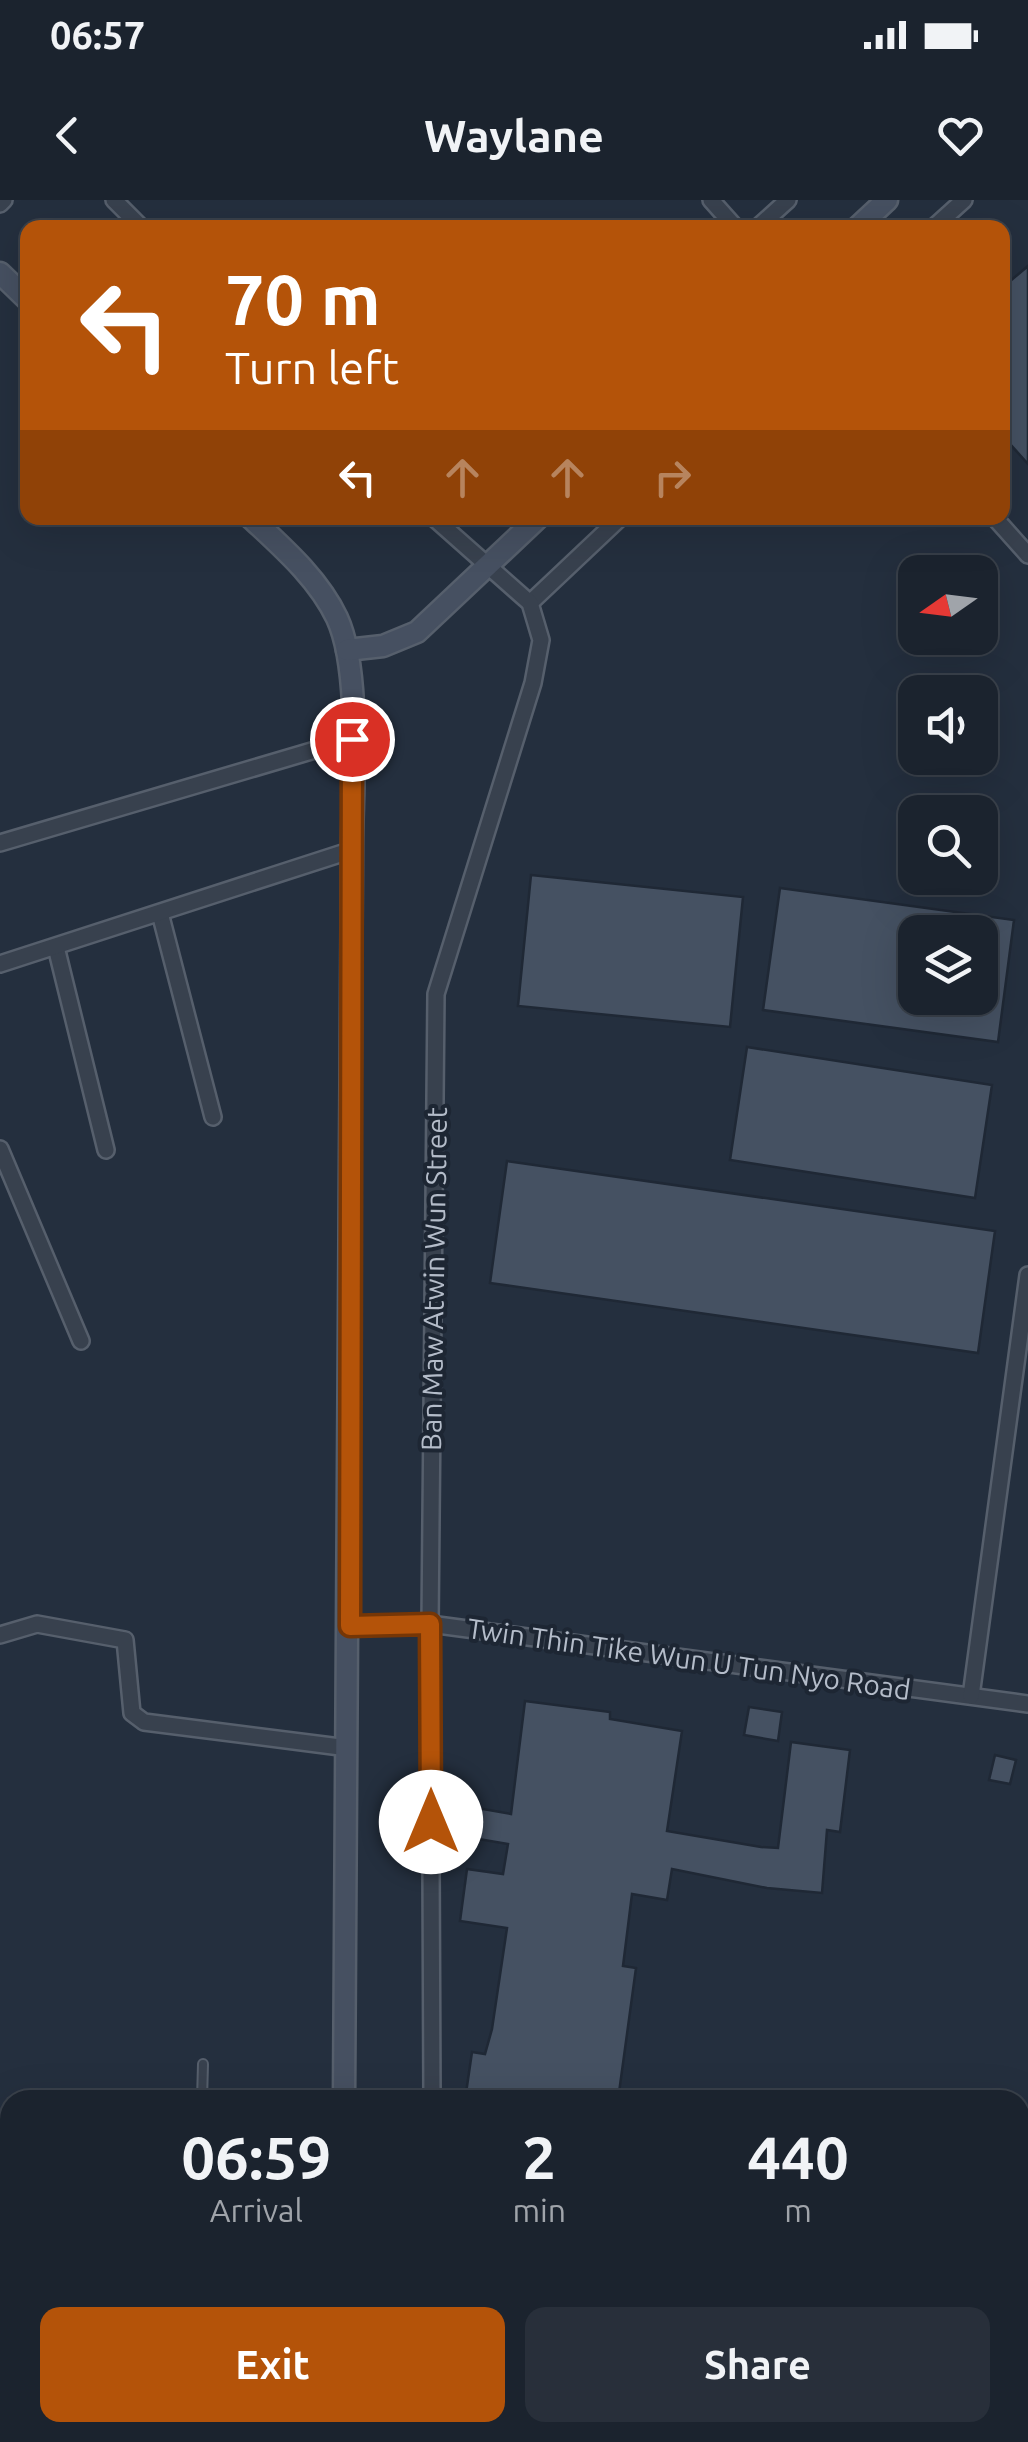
<!DOCTYPE html>
<style>
:root{--surface:#1b232e;--page:#282f3a;--text:#f1f3f6;--muted:#a0a4aa;--line:#39404a;--accent:#b45309}
body{margin:0;font-family:Ubuntu,sans-serif;background:var(--page);color:var(--text);height:100vh;display:flex;flex-direction:column;font-size:38px;white-space:nowrap}
*{box-sizing:border-box;margin:0}
p{font-size:32px;color:var(--muted)}
.icon{flex:none;width:55px;height:55px;fill:none;stroke:currentColor;stroke-width:2;stroke-linecap:round;stroke-linejoin:round}
.map{position:relative;flex:1;overflow:hidden}
.side{position:absolute;left:0px;top:1890px;width:1030px;height:352px;display:flex;flex-direction:column;background:var(--surface);border-radius:30px 30px 0 0;box-shadow:0 10px 40px #0002,0 0 0 2px var(--line)}
.side>*{flex:none}
.guide{position:absolute;left:20px;top:20px;width:990px;height:305px;border-radius:20px;box-shadow:0 10px 40px #0002,0 0 0 2px var(--line);background:#b45309;color:#fff;overflow:hidden}
.needle{width:65px;rotate:256deg}
.controls{position:absolute;left:898px;top:355px;display:grid;gap:20px}
.controls a{display:grid;place-items:center;width:100px;height:100px;border-radius:20px;background:var(--surface);box-shadow:0 10px 40px #0002,0 0 0 2px var(--line);font-size:50px}
.pin{position:absolute;display:grid;place-items:center;width:85px;height:85px;color:#fff;margin:-42px;border:5px solid #fff;border-radius:50%;box-shadow:0 2px 10px #0007}
.me{position:absolute;width:110px;margin:-55px;rotate:0deg;stroke-linejoin:round;filter:drop-shadow(0 0 8px #0008)}
.turn{display:flex;align-items:center;gap:35px;height:210px;padding:0 40px;font-size:45px}
.turn .icon{width:130px;height:130px;stroke-width:2.5}
.turn b{display:block;font-size:70px;line-height:85px}
.lanes{display:flex;align-items:center;height:95px;padding:0 40px;background:#0003;justify-content:center;gap:50px;direction:ltr}
.lanes .off{opacity:.35}
.eta{display:flex;justify-content:space-evenly;align-items:center;height:170px;text-align:center}
.eta b{font-size:60px;font-weight:700;line-height:70px}
.primary-button{display:flex;gap:20px;margin-top:auto;padding:20px 40px}
.primary-button a{flex:1;height:115px;border-radius:20px;background:var(--accent);color:#fff;font-size:40px;font-weight:700;line-height:115px;text-align:center}
.primary-button a+a{background:var(--page);color:var(--text)}
.status{display:flex;justify-content:space-between;align-items:center;height:70px;padding:0 50px;background:var(--surface);direction:ltr}
.status svg{height:28px;fill:currentColor}
header{display:flex;justify-content:space-between;align-items:center;height:130px;padding:0 40px;background:var(--surface);font-size:45px;font-weight:700}
.map>svg:first-child{display:block}
.building{fill:#455162;stroke:#1f2835;stroke-width:2.5;fill-rule:evenodd}
.lines{fill:none;stroke-linecap:round;stroke-linejoin:round}
.lane-casing{stroke:#565f6c;stroke-width:12}
.street-casing{stroke:#565f6c;stroke-width:20}
.secondary-casing{stroke:#565f6c;stroke-width:25}
.lane{stroke:#38414e;stroke-width:8}
.street{stroke:#38414e;stroke-width:15}
.secondary{stroke:#465061;stroke-width:20}
.route-casing{stroke:#753606;stroke-width:25}
.route{stroke:#b45309;stroke-width:18}
.labels{text-anchor:middle;stroke-width:8;stroke-linejoin:round;paint-order:stroke}
.street-label{font-size:28px;fill:#b4bcc9;stroke:#1d2633}
</style>
<div class="status"><b>06:57</b><svg viewBox="0 0 49 12"><path d="M0 12V9h3v3zM5 12V6h3v6zM10 12V3h3v9zM15 12V0h3v12zM26 1h20v11H26zM47 4h2v5h-2z"/></svg></div>
<header><svg class="icon" aria-label="back" viewBox="0 0 24 24"><path d="M15 5l-7 7 7 7"/></svg>Waylane<svg class="icon" aria-label="heart" viewBox="0 0 24 24"><path d="M12 20l-8-8c-3-5 5-10 8-4 3-6 11-1 8 4z"/></svg></header>
<div class="map">
<svg width="1028" height="2242" viewBox="0 0 1028 2242">
<rect width="100%" height="100%" fill="#242f3e"/>
<g class="building">
<polygon points="1028,66 1028,264 1002,235 1002,88"/>
<polygon points="531,675 743,697 730,827 518,806"/>
<path d="M780 688 1014 720 998 842 763 810ZM915 732H980V798H915Z"/>
<polygon points="747,847 992,885 975,998 730,960"/>
<polygon points="507,961 995,1031 978,1153 490,1083"/>
<polygon points="525,1501 610,1512 610,1519 682,1531 667,1631 761,1647 778,1648 791,1542 850,1550 840,1632 827,1630 822,1693 767,1688 672,1669 667,1700 632,1694 623,1766 636,1768 618,1900 465,1900 472,1852 485,1854 492,1829 507,1728 460,1721 467,1669 503,1674 508,1644 461,1636 466,1606 511,1614"/>
<polygon points="749,1507 782,1512 778,1541 744,1535"/>
<polygon points="995,1555 1016,1560 1010,1584 989,1580"/>
</g>
<g class="lines">
<g class="lane-casing">
<polyline id="lane" points="202,1900 203,1864"/>
</g>
<g class="street-casing">
<g id="street">
<polyline points="114,0 142,28"/>
<polyline points="711,0 736,28"/>
<polyline points="0,4 4,0"/>
<polyline points="757,28 788,0"/>
<polyline points="933,28 964,0"/>
<polyline points="995,318 1028,355"/>
<polyline points="530,403 620,318"/>
<polyline points="0,643 352,539"/>
<polyline points="160,713 213,917"/>
<polyline points="56,747 106,950"/>
<polyline points="0,764 352,650"/>
<polyline points="0,949 81,1141"/>
<polyline points="349,1426 430,1424 1028,1504"/>
<polyline points="0,1435 37,1424 125,1440 132,1513 144,1522 348,1548"/>
<polyline points="971,1496 1028,1075"/>
<polyline points="432,1900 430,1424 436,794 533,483 541,440 530,403 434,318"/>
<polyline points="433,2232 433,2242"/>
</g>
</g>
<g class="secondary-casing">
<g id="secondary">
<polyline points="857,28 887,0"/>
<polyline points="0,73 28,100"/>
<path d="M251 318C282 347 318 378 337 418 362 472 352 588 352 650L344 1900"/>
<polyline points="347,450 383,446 417,432 538,318"/>
<polyline points="343,2232 343,2242"/>
</g>
</g>
<use href="#lane" class="lane"/>
<use href="#street" class="street"/>
<use href="#secondary" class="secondary"/>
</g>
<g class="lines">
<g class="route-casing">
<polyline id="route" points="352,539 350,1426 430,1424 431,1622"/>
</g>
<use href="#route" class="route"/>
</g>
<g class="labels">
<g class="street-label">
<text transform="translate(434 1079) rotate(-89)" y="10">Ban Maw Atwin Wun Street</text>
<text transform="translate(689 1459) rotate(8)" y="10">Twin Thin Tike Wun U Tun Nyo Road</text>
</g>
</g>
</svg>
<div class="controls">
<a><svg class="needle" viewBox="-14 -14 28 28"><path d="M0-13l5 13h-10z" fill="#e53935"/><path d="M0 13l5-13h-10z" fill="#a0a4aa"/></svg></a>
<a><svg class="icon" aria-label="sound" viewBox="0 0 24 24"><path d="M4 9h4l5-4v14l-5-4H4zM17 9q2 3 0 6"/></svg></a>
<a><svg class="icon" aria-label="search" viewBox="0 0 24 24"><circle cx="10" cy="10" r="6"/><path d="M15 15l6 6"/></svg></a>
<a><svg class="icon" aria-label="layers" viewBox="0 0 24 24"><path d="M12 4l9 5-9 5-9-5zM3 14l9 5 9-5"/></svg></a>
</div>
<div class="pin" style="left:352px;top:539px;background:#d93025"><svg class="icon" aria-label="arrive" viewBox="0 0 24 24"><path d="M6 21V4h12l-3 4 3 4H6"/></svg></div>
<svg class="me" style="left:431px;top:1622px" viewBox="-20 -20 40 40"><circle r="19" fill="#fff"/><path d="M0-13L10 11 0 6-10 11z" fill="#b45309"/></svg>
<div class="guide">
<div class="turn"><svg class="icon" aria-label="left" viewBox="0 0 24 24"><path d="M17 20v-9H6M10 6l-5 5 5 5"/></svg><div><b>70 m</b>Turn left</div></div>
<div class="lanes"><svg class="icon" aria-label="left" viewBox="0 0 24 24"><path d="M17 20v-9H6M10 6l-5 5 5 5"/></svg><svg class="icon off" aria-label="ahead" viewBox="0 0 24 24"><path d="M12 20V5M6 11l6-6 6 6"/></svg><svg class="icon off" aria-label="ahead" viewBox="0 0 24 24"><path d="M12 20V5M6 11l6-6 6 6"/></svg><svg class="icon off" aria-label="right" viewBox="0 0 24 24"><path d="M7 20v-9h11M14 6l5 5-5 5"/></svg></div>
</div>
<section class="side">
<div class="eta">
<div><b>06:59</b><p>Arrival</p></div>
<div><b>2</b><p>min</p></div>
<div><b>440</b><p>m</p></div>
</div>
<div class="primary-button"><a>Exit</a><a>Share</a></div>
</section>
</div>
